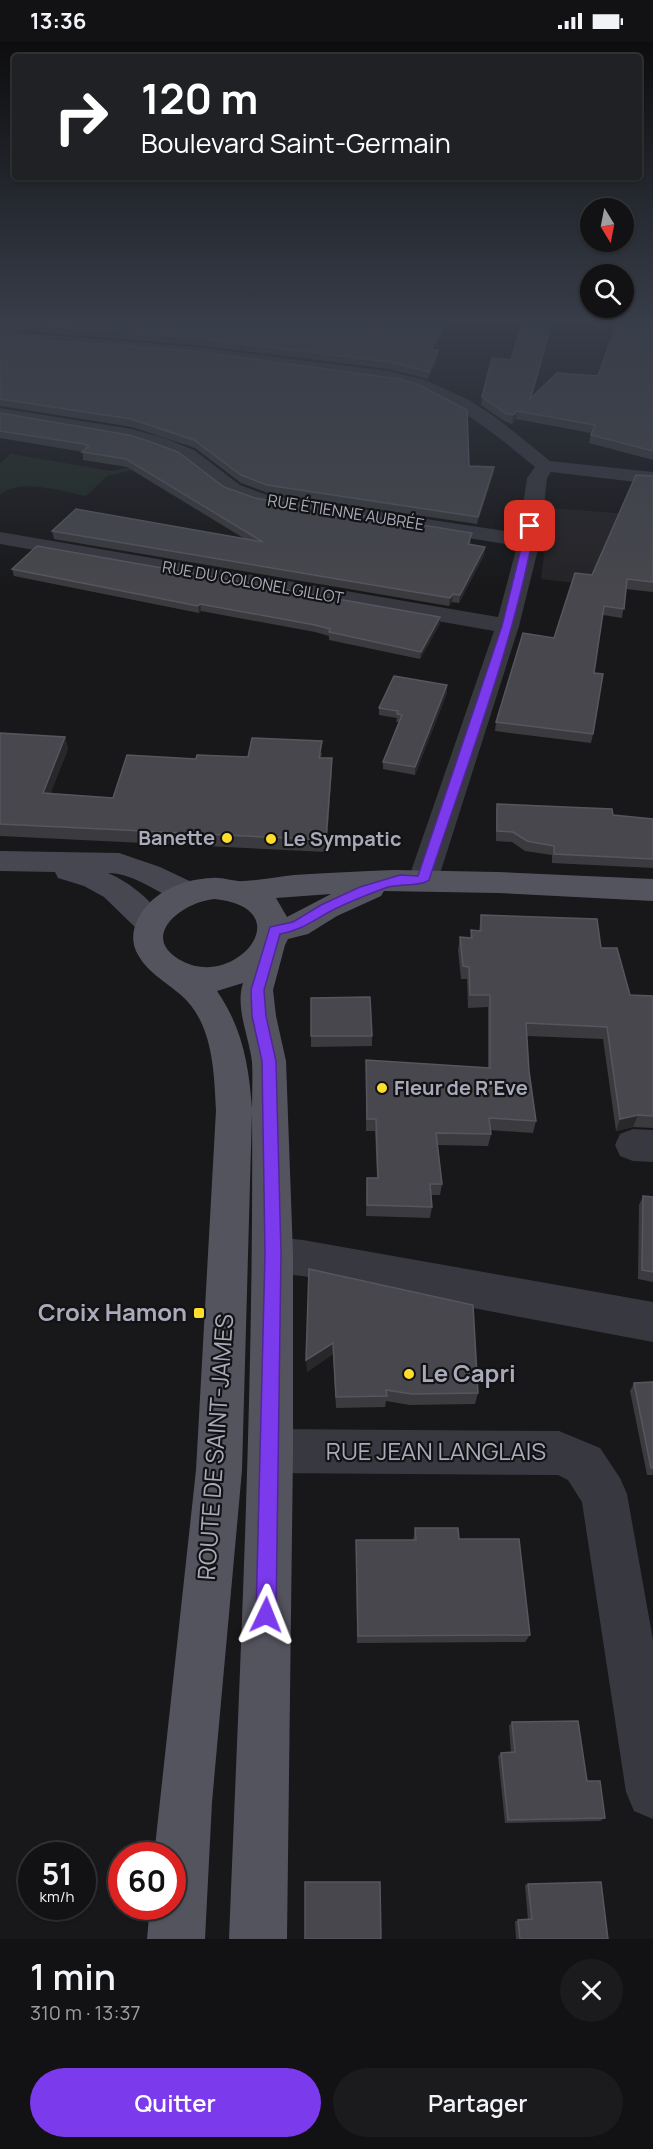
<!DOCTYPE html>
<html lang="fr">
<meta charset="utf-8">
<style>
:root{--surface:#121214;--page:#1b1b1d;--text:#f1f3f6;--muted:#9c9ea0;--line:#313234;--accent:#7c3aed}
body{margin:0;font-family:Manrope,sans-serif;background:var(--page);color:var(--text);height:100vh;display:flex;flex-direction:column;font-size:22px;white-space:nowrap}
*{box-sizing:border-box;margin:0}
p{font-size:20px;color:var(--muted)}
.icon{flex:none;width:33px;height:33px;fill:none;stroke:currentColor;stroke-width:2;stroke-linecap:round;stroke-linejoin:round}
.map{position:relative;height:1897px;overflow:hidden}
.panel{display:flex;flex-direction:column;background:var(--surface);flex:1}
.panel>*{flex:none}
.hud{position:absolute;left:12px;top:12px;width:630px;height:126px;border-radius:6px;box-shadow:0 2px 4px #0004,0 0 0 2px var(--line);background:#202124;color:#fff;overflow:hidden}
.needle{width:39px;rotate:170deg}
.tools{position:absolute;left:580px;top:156px;display:grid;gap:12px}
.tools a{display:grid;place-items:center;width:54px;height:54px;border-radius:50%;background:var(--surface);box-shadow:0 2px 4px #0004,0 0 0 2px var(--line);font-size:30px}
.speed{position:absolute;left:18px;top:1800px;display:flex;gap:12px;font-size:30px;font-weight:700;text-align:center}
.speed>*{display:grid;place-content:center;width:78px;height:78px;border-radius:50%;background:var(--surface);box-shadow:0 2px 4px #0004,0 0 0 2px var(--line);line-height:1}
.speed small{font-size:15px;font-weight:400}
.speed .limit{border:9px solid #d22;background:#fff;color:#111}
.pin{position:absolute;display:grid;place-items:center;width:51px;height:51px;color:#fff;margin:-26px;border-radius:12px;box-shadow:0 3px 9px #0006}
.me{position:absolute;width:66px;margin:-33px;rotate:2deg;stroke-linejoin:round;filter:drop-shadow(0 0 4px #0008)}
.turn{display:flex;align-items:center;gap:21px;height:126px;padding:0 30px;font-size:27px}
.turn .icon{width:78px;height:78px;stroke-width:2.5}
.turn b{display:block;font-size:42px;line-height:51px}
.round{display:grid;place-items:center;flex:none;width:63px;height:63px;border-radius:32px;background:var(--page)}
.headline{display:flex;align-items:center;justify-content:space-between;height:102px;padding:0 30px}
h1{font-size:36px;font-weight:600;line-height:45px}
.primary-button{display:flex;gap:12px;margin-top:auto;padding:12px 30px}
.primary-button a{flex:1;height:69px;border-radius:36px;background:var(--accent);color:#fff;font-size:24px;font-weight:600;line-height:69px;text-align:center}
.primary-button a+a{background:var(--page);color:var(--text)}
.status{display:flex;justify-content:space-between;align-items:center;height:42px;padding:0 30px;background:var(--surface);direction:ltr}
.status svg{height:16px;fill:currentColor}
.map>svg:first-child{display:block}
.built{fill:#242327}
.green{fill:#1f2922}
.lines{fill:none;stroke-linecap:round;stroke-linejoin:round}
.street{fill:#383840;fill-rule:evenodd}
.secondary{fill:#464750;fill-rule:evenodd}
.primary{fill:#54545f;fill-rule:evenodd}
.wall{fill:#3b3b3f}
.shaded-wall{fill:#28282b}
.building{fill:#47474d;stroke:#56575e;stroke-width:1.5}
.route{fill:#7c3aed;stroke:#51269a;stroke-width:1.5}
.poi-dot{fill:#ffdd2b;stroke:#131315;stroke-width:2}
.labels{text-anchor:middle;stroke-width:4.5;stroke-linejoin:round;paint-order:stroke}
.far-street-label{font-size:16px;fill:#a9abbb;stroke:#131315}
.poi-label{font-size:20px;font-weight:bold;fill:#a9abbb;stroke:#131315;text-anchor:start}
.near-poi-label{font-size:24px;font-weight:bold;fill:#a9abbb;stroke:#131315;text-anchor:end}
.near-street-label{font-size:24px;fill:#a9abbb;stroke:#131315}
</style>
<div class="status"><b>13:36</b><svg viewBox="0 0 49 12"><path d="M0 12V9h3v3zM5 12V6h3v6zM10 12V3h3v9zM15 12V0h3v12zM26 1h20v11H26zM47 4h2v5h-2z"/></svg></div>
<div class="map">
<svg width="653" height="1897" viewBox="0 0 653 1897">
<rect width="100%" height="100%" fill="#18181a"/>
<polygon class="built" points="550,466 629,472 653,550 541,537"/>
<path class="green" d="M11 412 112 429 139 423 145 425 107 434 86 454C61 450 21 435 0 453V421Z"/>
<g class="lines">
<g class="street">
<path d="M0 289 195 305 389 329 425 338 469 358 498 377 550 419 653 430V442L551 430 547 436 540 499 519 584 438 838 434 845 423 848 412 845 408 838 494 589 0 502V490L498 575 517 504 256 462 226 451 180 416 153 405 130 398 0 376V366L132 387 167 397 194 408 240 443 267 453 519 491 527 436 535 425C494 391 453 357 400 342L195 314 0 299Z"/>
<polygon points="633,1087 653,1088 653,1120 633,1119 620,1114 615,1103 620,1092"/>
<polygon points="273,1195 303,1198 653,1260 653,1300 303,1234 273,1231 259,1226 253,1213 259,1200"/>
<polygon points="271,1387 559,1389 600,1406 620,1436 627,1452 653,1598 653,1777 634,1769 626,1750 582,1460 568,1438 558,1433 271,1431 255,1425 249,1409 255,1393"/>
</g>
<path class="secondary" d="M0 809 119 811 160 825 198 843 202 851 198 859 187 862C160 854 136 831 108 831 131 841 153 859 166 881L161 889 150 892 139 889 104 855 84 844 58 836 55 830 0 829Z"/>
<path class="primary" d="M394 828 498 830 653 837V859L498 851 384 849 381 854 337 874 308 892 288 897 285 903 273 948 276 974 286 1019 293 1213V1409L287 1897H229C240 1621 254 1346 252 1070L242 1428 212 1760 205 1897H147L150 1864H172V1814H154L196 1428 216 1068C214 1029 213 981 181 953 165 939 146 930 136 909 131 897 133 886 139 875 153 849 184 837 212 836 223 835 234 840 244 839 261 838 277 835 294 833 327 831 361 829 394 828ZM331 852 287 875 276 856ZM214 857C302 866 237 946 184 920 137 897 179 861 214 857ZM243 941C235 966 249 994 252 1020 253 1035 252 1051 252 1067 249 1023 242 985 217 949Z"/>
</g>
<g class="wall">
<polygon points="0,281 354,281 377,284 447,281 433,308 438,308 438,315 428,337 389,327 195,303 0,287"/>
<polygon points="653,281 653,418 589,401 591,391 516,377 512,382 504,379 481,363 482,355 511,318 550,292 532,356 598,334"/>
<polygon points="0,295 469,424 494,425 493,433 477,482 268,451 241,441 195,406 132,385 0,364"/>
<polygon points="0,371 224,445 255,456 471,499 470,502 485,505 484,513 459,561 452,560 449,564 54,497 52,489 245,497 127,425 83,418 83,410 0,396"/>
<polygon points="653,434 653,550 626,547 622,576 603,573 594,631 593,692 591,701 495,689 496,680 554,596"/>
<polygon points="12,527 440,582 420,617 329,598 329,594 315,590 201,569 199,571 14,534"/>
<polygon points="447,643 447,651 415,733 383,727 383,720 399,680 396,680 397,676 379,673 379,666"/>
<polygon points="0,691 65,695 68,707 50,752 113,756 196,717 322,711 321,716 332,728 326,810 0,794"/>
<polygon points="497,762 653,777 653,826 552,821 552,813 525,809 512,800 496,799 496,771"/>
<polygon points="481,873 601,906 630,953 653,954 653,1086 633,1085 616,1089 603,997 527,994 529,1029 536,1079 533,1091 490,1088 491,1092 488,1104 437,1103 442,1142 440,1153 431,1153 432,1165 430,1176 366,1174 367,1136 377,1136 375,1089 366,1089 366,1018 488,1026 488,965 468,966 467,937 461,937 458,908 460,895 470,896 471,888 479,889"/>
<polygon points="311,956 372,994 372,1004 311,1005"/>
<polygon points="643,1154 653,1155 653,1240 638,1237 639,1163"/>
<polygon points="309,1227 478,1351 475,1362 410,1363 386,1359 385,1365 336,1366 333,1312 307,1330"/>
<polygon points="653,1340 653,1433 647,1433 630,1349 634,1341"/>
<polygon points="415,1486 459,1497 530,1593 525,1600 357,1601 356,1498 413,1498"/>
<polygon points="512,1680 587,1739 605,1776 600,1779 505,1781 498,1714 501,1711 511,1711 509,1684"/>
<polygon points="528,1842 608,1897 516,1897 515,1879 528,1878 525,1843"/>
</g>
<g class="shaded-wall">
<polygon points="444,281 447,281 430,314 431,308"/>
<polygon points="551,284 550,292 529,365 530,357"/>
<polygon points="438,308 438,315 428,337 429,330"/>
<polygon points="517,369 516,377 512,382 513,373"/>
<polygon points="494,425 493,433 477,482 478,475"/>
<polygon points="485,505 484,513 459,561 460,553"/>
<polygon points="453,552 452,560 449,564 450,556"/>
<polygon points="200,562 201,569 199,571 198,564"/>
<polygon points="440,575 440,582 420,617 421,610"/>
<polygon points="447,643 447,651 415,733 415,725"/>
<polygon points="65,695 68,707 46,763 43,751"/>
<polygon points="332,716 332,728 326,810 326,798"/>
<polygon points="638,1073 633,1085 616,1089 620,1077"/>
<polygon points="333,1301 333,1312 307,1330 306,1318"/>
</g>
<g class="building">
<polygon points="8,281 354,281 377,284 379,281 444,281 431,308 438,308 429,330 390,320 195,296"/>
<polygon points="617,281 653,281 653,409 591,393 595,383 517,369 513,373 505,371 482,355 492,316 511,318 522,282 551,284 530,357 557,331 598,334"/>
<polygon points="0,295 194,309 400,337 419,343 467,368 469,424 494,425 478,475 267,443 241,433 194,398 131,377 0,357"/>
<polygon points="0,371 129,393 151,400 178,410 224,445 255,456 472,491 468,502 485,505 460,553 453,552 450,556 52,489 76,467 263,500 126,417 82,410 89,404 84,402 0,389"/>
<polygon points="636,433 653,434 653,540 627,537 624,567 604,564 594,631 603,632 593,692 496,680 523,591 554,596 575,531 592,533"/>
<polygon points="37,504 440,575 421,610 329,590 330,587 315,583 200,562 198,564 12,527"/>
<polygon points="394,634 447,643 415,725 383,720 402,673 397,672 398,669 379,666"/>
<polygon points="0,691 65,695 43,751 113,756 127,713 196,717 197,713 248,715 252,696 322,699 319,716 332,716 326,798 0,782"/>
<polygon points="497,762 612,767 613,773 653,777 653,817 554,812 554,804 527,799 513,790 497,789"/>
<polygon points="481,873 597,877 601,906 617,906 630,953 653,954 653,1074 638,1073 620,1077 607,985 526,981 529,1029 536,1079 489,1076 491,1092 436,1091 442,1142 430,1142 432,1165 367,1163 367,1136 378,1136 376,1077 367,1077 366,1018 490,1026 490,953 470,953 469,925 463,924 460,895 472,896 471,888 481,889"/>
<polygon points="370,955 372,994 311,994 311,956"/>
<polygon points="643,1154 653,1155 653,1230 642,1228"/>
<polygon points="309,1227 473,1263 478,1351 412,1352 386,1348 387,1354 336,1355 333,1301 306,1318"/>
<polygon points="653,1340 653,1426 651,1426 634,1341"/>
<polygon points="415,1486 458,1486 459,1497 519,1497 530,1593 358,1594 356,1498 416,1498"/>
<polygon points="578,1679 587,1739 600,1739 605,1776 508,1778 501,1711 515,1710 512,1680"/>
<polygon points="305,1840 380,1840 381,1897 305,1897"/>
<polygon points="601,1840 608,1897 520,1897 518,1878 532,1877 528,1842"/>
</g>
<linearGradient id="sky" x2="0" y2="1"><stop stop-color="#0d0d0e"/><stop offset="0.51" stop-color="#373d49"/><stop offset="1" stop-color="#373d49" stop-opacity="0"/></linearGradient>
<rect width="653" height="546" fill="url(#sky)"/>
<path class="route" d="M527 482 535 484C513 605 467 722 429 838 423 844 400 842 388 845 369 852 350 859 331 869 312 879 302 888 280 892L264 948 266 974 276 1019 281 1212 276 1573 273 1580 266 1583 259 1580 256 1573 265 1212 262 1019 252 974 251 948 270 885 293 880 321 863 360 845 400 833 418 834 502 584Z"/>
<g class="poi-dot">
<circle cx="227" cy="796" r="6"/>
<circle cx="271" cy="797" r="6"/>
<circle cx="382" cy="1046" r="6"/>
<rect x="193" y="1265" width="12" height="12" rx="3"/>
<circle cx="409" cy="1332" r="6"/>
</g>
<g class="labels">
<g class="far-street-label">
<text transform="translate(346 470) rotate(9)" y="6">RUE ÉTIENNE AUBRÉE</text>
<text transform="translate(253 540) rotate(10)" y="6">RUE DU COLONEL GILLOT</text>
</g>
<g class="poi-label">
<text x="215" y="803" text-anchor="end">Banette</text>
<text x="283" y="804">Le Sympatic</text>
<text x="394" y="1053">Fleur de R'Eve</text>
</g>
<g class="near-poi-label">
<text x="187" y="1279">Croix Hamon</text>
<text x="421" y="1340" text-anchor="start">Le Capri</text>
</g>
<g class="near-street-label">
<text transform="translate(216 1405) rotate(-86)" y="8">ROUTE DE SAINT-JAMES</text>
<text x="436" y="1418">RUE JEAN LANGLAIS</text>
</g>
</g>
</svg>
<div class="tools">
<a><svg class="needle" viewBox="-14 -14 28 28"><path d="M0-13l5 13h-10z" fill="#e53935"/><path d="M0 13l5-13h-10z" fill="#9c9ea0"/></svg></a>
<a><svg class="icon" aria-label="search" viewBox="0 0 24 24"><circle cx="10" cy="10" r="6"/><path d="M15 15l6 6"/></svg></a>
</div>
<div class="speed"><div>51<small>km/h</small></div><div class="limit">60</div></div>
<div class="pin" style="left:530px;top:484px;background:#d93025"><svg class="icon" aria-label="arrive" viewBox="0 0 24 24"><path d="M6 21V4h12l-3 4 3 4H6"/></svg></div>
<svg class="me" style="left:266px;top:1573px" viewBox="-20 -20 40 40"><path d="M0-17L14 15 0 8-14 15z" fill="#7c3aed" stroke="#fff" stroke-width="4"/></svg>
<div class="hud">
<div class="turn"><svg class="icon" aria-label="right" viewBox="0 0 24 24"><path d="M7 20v-9h11M14 6l5 5-5 5"/></svg><div><b>120 m</b>Boulevard Saint-Germain</div></div>
</div>
</div>
<section class="panel">
<div class="headline"><div><h1>1 min</h1><p>310 m · 13:37</p></div><a class="round"><svg class="icon" aria-label="close" viewBox="0 0 24 24"><path d="M6 6l12 12M18 6L6 18"/></svg></a></div>
<div class="primary-button"><a>Quitter</a><a>Partager</a></div>
</section>
